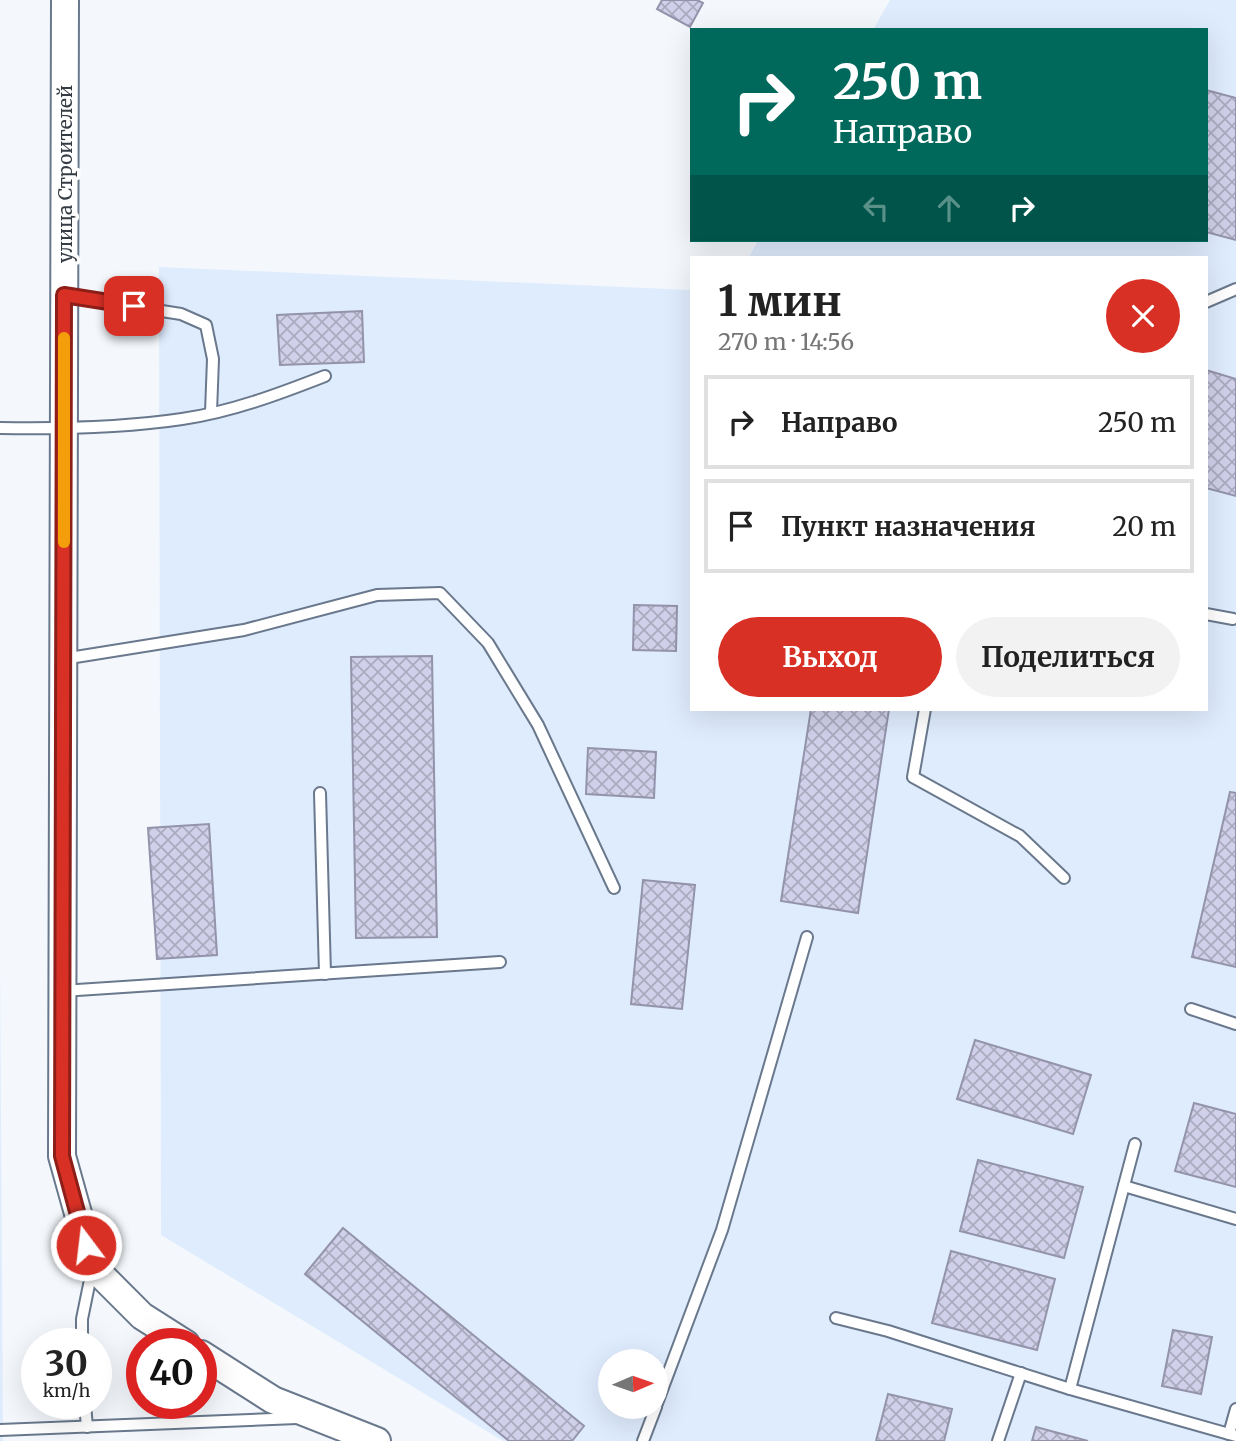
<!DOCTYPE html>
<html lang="ru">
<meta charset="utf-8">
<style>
:root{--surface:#fff;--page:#f2f2f2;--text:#222;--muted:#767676;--line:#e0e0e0;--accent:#d93025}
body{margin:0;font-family:Merriweather,serif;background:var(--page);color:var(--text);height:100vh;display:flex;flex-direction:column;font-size:26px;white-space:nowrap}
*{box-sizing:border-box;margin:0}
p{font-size:23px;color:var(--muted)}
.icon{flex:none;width:38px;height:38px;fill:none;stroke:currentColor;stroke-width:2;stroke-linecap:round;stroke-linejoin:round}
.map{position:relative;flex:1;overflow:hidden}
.drawer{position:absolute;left:690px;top:256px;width:518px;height:455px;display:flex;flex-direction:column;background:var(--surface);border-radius:0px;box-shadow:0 7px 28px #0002}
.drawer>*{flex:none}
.top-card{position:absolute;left:690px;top:28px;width:518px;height:214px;border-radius:0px;box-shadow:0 7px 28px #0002;background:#00695c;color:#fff;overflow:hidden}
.needle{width:46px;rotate:88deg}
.controls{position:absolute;left:598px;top:1349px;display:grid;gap:14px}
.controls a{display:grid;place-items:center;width:70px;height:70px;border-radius:50%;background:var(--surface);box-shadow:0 7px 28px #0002;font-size:35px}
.speed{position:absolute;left:21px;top:1328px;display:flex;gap:14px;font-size:35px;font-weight:700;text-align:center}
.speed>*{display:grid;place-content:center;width:91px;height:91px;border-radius:50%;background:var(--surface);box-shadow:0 7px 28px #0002;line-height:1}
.speed small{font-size:18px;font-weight:400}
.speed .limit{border:10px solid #d22;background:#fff;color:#111}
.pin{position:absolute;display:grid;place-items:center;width:60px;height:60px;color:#fff;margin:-30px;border-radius:14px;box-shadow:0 4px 10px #0006}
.me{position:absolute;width:77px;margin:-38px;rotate:345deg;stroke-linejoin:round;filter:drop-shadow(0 0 5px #0008)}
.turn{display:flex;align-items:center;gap:24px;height:147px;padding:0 28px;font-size:32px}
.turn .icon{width:91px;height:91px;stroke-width:2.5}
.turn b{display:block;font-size:49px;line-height:60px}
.lanes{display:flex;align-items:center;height:66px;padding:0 28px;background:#0003;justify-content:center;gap:35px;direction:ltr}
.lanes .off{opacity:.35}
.round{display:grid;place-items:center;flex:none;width:74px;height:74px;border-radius:37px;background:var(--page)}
.summary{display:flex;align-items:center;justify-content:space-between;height:119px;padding:0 28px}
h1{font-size:42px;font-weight:700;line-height:52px}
.cta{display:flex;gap:14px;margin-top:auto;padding:14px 28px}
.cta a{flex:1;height:80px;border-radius:42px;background:var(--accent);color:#fff;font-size:28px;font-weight:700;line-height:80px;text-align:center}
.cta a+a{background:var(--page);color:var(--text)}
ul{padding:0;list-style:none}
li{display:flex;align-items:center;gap:21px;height:94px;margin:0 14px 10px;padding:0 14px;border:4px solid var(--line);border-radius:0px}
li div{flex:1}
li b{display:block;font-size:26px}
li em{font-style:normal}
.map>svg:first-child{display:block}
.built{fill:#dfecfd;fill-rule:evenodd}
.building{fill:url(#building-cross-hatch);stroke:#9393ab;stroke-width:2}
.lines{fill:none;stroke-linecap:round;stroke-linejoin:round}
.service-casing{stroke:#69788c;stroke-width:14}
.tertiary-casing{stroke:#69788c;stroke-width:30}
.service{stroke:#fff;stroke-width:10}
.tertiary{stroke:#fff;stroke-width:26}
.route-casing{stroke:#8d1f18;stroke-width:18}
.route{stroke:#d93025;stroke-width:12}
.slow{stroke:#f59e0b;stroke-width:12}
.labels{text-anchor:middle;stroke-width:7;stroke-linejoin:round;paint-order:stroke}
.street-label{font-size:19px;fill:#353c44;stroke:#fff}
</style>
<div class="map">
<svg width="1236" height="1441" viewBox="0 0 1236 1441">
<defs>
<pattern id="building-cross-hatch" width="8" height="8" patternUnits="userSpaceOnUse" patternTransform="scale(1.75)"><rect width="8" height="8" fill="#d0d0ea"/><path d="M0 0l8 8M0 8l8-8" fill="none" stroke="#aaaabf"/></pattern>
</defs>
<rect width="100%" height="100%" fill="#f4f8fc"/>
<g class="built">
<path d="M890 0H1236V1441H503L161 1235 159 267 691 290V709H1206V257H749L758 240H1206V30H873ZM611 1362H656V1407H611Z"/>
<polygon points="0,957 3,1441 0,1441"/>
</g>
<g class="building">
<polygon points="662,0 697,0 703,3 690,27 657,9"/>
<polygon points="1206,90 1236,98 1236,240 1206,232"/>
<polygon points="362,311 364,362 280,365 277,315"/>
<polygon points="1206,370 1236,379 1236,496 1206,488"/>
<polygon points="634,605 677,606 676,651 633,650"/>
<polygon points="432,656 437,937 356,938 351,657"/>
<polygon points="811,709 889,709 858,913 781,901"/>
<polygon points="588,748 656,752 654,798 586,794"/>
<polygon points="1230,792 1236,793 1236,967 1192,957"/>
<polygon points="209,824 217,955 157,959 148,828"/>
<polygon points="643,880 695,885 682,1009 631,1004"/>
<polygon points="975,1040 1091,1075 1073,1134 957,1099"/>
<polygon points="1194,1103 1236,1114 1236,1187 1175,1171"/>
<polygon points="978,1160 1083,1187 1064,1258 960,1231"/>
<polygon points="343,1228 584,1426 572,1441 509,1441 305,1274"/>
<polygon points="951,1251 1055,1279 1037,1350 932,1323"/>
<polygon points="1173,1330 1212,1337 1201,1394 1162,1386"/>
<polygon points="888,1394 952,1409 944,1441 876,1441"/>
<polygon points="1036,1427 1088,1441 1032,1441"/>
</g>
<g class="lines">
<g class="service-casing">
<g id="service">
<polyline points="66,296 181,314 206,325 213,359 211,412"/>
<polyline points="1206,302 1236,289"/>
<path d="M0 428C60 429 122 428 182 419 231 412 279 394 325 376"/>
<polyline points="1206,614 1233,619"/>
<polyline points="63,659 244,630 377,595 440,593 488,643 538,725 614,888"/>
<polyline points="925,709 913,777 1020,836 1064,878"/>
<polyline points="320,793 325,974"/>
<polyline points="62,991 500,962"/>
<polyline points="1191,1009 1236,1024"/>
<polyline points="1124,1186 1236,1219"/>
<polyline points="836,1318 888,1331 1070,1389 1236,1436"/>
<polyline points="82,1344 82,1319 92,1270"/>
<polyline points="1070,1389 1135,1144"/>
<polyline points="85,1404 87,1427"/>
<polyline points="656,1406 722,1230 807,937"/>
<polyline points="0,1430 297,1418"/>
<polyline points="1229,1434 1236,1409"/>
<polyline points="643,1441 656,1407"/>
<polyline points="998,1441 1021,1373"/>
</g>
</g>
<g class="tertiary-casing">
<g id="tertiary">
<polyline points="65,0 62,1156 93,1267 142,1316 186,1344"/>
<polyline points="201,1354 273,1400 377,1441"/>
</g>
</g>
<use href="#service" class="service"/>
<use href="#tertiary" class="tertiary"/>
</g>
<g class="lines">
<g class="route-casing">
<polyline id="route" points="86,1245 62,1156 64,295 134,306"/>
</g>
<use href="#route" class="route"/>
<polyline class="slow" points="64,542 64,338"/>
</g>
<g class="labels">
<g class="street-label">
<text transform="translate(65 174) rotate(-90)" y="7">улица Строителей</text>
</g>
</g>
</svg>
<div class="controls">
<a><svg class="needle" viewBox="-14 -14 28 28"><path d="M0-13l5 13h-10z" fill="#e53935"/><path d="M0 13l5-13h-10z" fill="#767676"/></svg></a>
</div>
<div class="speed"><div>30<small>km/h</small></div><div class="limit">40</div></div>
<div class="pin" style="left:134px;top:306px;background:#d93025"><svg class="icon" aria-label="arrive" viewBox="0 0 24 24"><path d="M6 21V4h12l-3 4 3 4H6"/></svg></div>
<svg class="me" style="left:86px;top:1245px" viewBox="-20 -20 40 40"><circle r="17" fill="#d93025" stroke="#fff" stroke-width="3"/><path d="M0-11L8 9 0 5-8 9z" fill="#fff"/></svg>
<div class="top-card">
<div class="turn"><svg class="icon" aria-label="right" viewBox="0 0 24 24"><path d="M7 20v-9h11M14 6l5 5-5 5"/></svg><div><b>250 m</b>Направо</div></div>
<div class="lanes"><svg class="icon off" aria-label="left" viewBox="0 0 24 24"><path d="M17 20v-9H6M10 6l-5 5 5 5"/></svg><svg class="icon off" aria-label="ahead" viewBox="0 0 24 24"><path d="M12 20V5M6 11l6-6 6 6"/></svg><svg class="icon" aria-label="right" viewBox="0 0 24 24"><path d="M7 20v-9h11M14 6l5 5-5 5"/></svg></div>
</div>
<section class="drawer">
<div class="summary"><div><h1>1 мин</h1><p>270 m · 14:56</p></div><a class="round" style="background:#d93025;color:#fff"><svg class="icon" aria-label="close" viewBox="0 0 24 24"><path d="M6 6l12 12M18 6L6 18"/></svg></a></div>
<ul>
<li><svg class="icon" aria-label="right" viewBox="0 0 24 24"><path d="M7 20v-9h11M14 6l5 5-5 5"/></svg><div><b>Направо</b></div><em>250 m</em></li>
<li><svg class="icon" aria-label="arrive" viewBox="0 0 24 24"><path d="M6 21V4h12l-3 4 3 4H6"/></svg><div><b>Пункт назначения</b></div><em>20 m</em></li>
</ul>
<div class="cta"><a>Выход</a><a>Поделиться</a></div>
</section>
</div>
